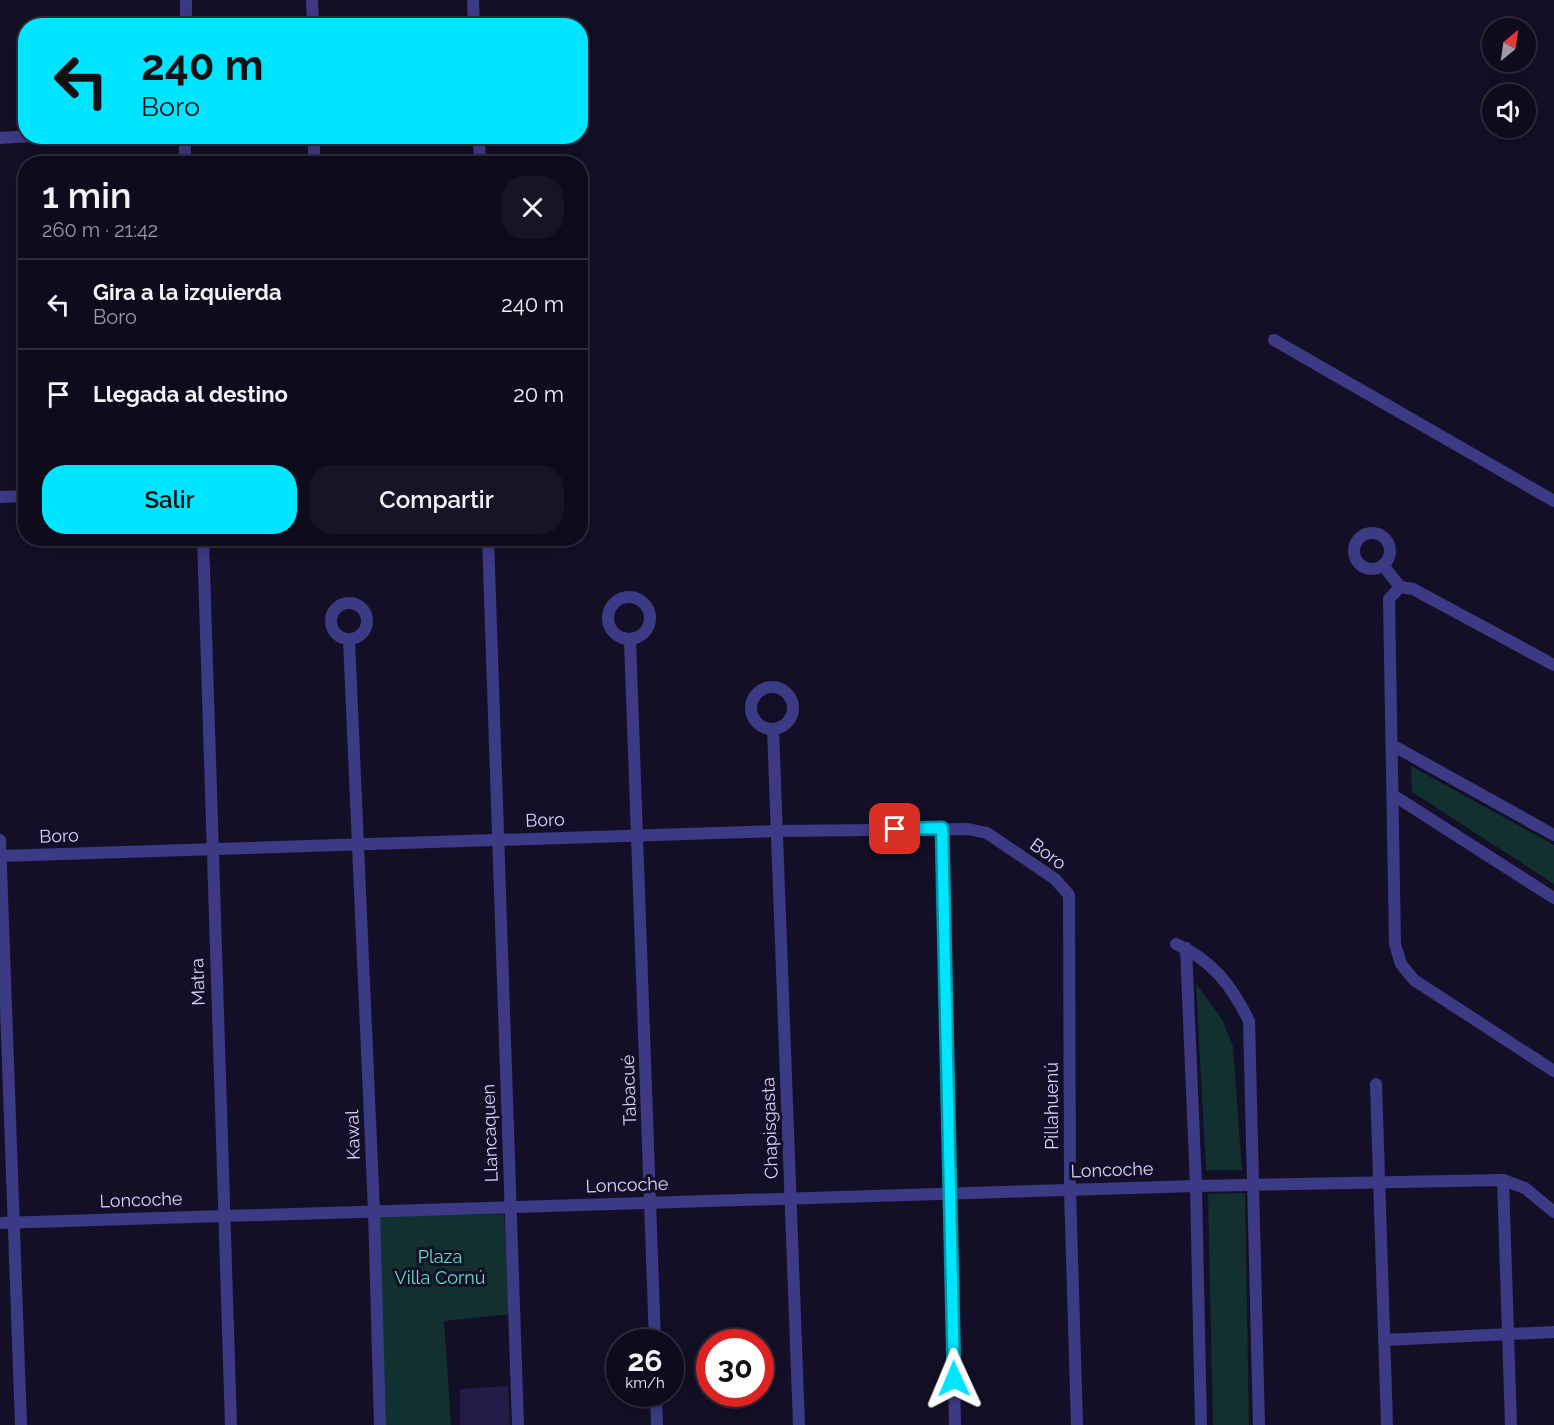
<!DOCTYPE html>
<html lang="es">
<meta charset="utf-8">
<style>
:root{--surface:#0e0b1c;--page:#171425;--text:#f1f3f6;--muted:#9b9ba3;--line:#2e2b3b;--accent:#00e5ff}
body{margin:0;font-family:Raleway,sans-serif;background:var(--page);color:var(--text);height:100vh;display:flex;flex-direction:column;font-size:22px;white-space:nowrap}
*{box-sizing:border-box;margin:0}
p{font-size:20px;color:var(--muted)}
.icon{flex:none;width:33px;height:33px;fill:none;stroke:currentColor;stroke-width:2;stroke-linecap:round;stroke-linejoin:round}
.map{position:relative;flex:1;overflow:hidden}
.panel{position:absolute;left:18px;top:156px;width:570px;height:390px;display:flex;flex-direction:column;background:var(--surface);border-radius:24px;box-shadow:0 3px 15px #0003,0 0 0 2px var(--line)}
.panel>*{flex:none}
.banner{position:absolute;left:18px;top:18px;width:570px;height:126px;border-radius:24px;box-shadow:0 3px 15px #0003,0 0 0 2px var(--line);background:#00e5ff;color:#111;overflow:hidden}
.needle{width:39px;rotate:29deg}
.fabs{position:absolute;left:1482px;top:18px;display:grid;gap:12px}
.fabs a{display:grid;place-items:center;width:54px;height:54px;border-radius:50%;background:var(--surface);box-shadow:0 3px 15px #0003,0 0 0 2px var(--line);font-size:30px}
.speed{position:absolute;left:606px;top:1329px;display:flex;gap:12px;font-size:30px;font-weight:700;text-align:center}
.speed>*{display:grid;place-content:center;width:78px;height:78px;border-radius:50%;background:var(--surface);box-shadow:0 3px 15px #0003,0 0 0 2px var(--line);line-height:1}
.speed small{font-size:15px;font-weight:400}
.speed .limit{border:9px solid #d22;background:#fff;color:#111}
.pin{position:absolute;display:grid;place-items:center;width:51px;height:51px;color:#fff;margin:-26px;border-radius:12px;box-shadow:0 3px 9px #0006}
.me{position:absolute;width:66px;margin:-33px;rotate:359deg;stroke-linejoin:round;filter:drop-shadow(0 0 4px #0008)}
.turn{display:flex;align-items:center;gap:21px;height:126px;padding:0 24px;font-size:27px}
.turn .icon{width:78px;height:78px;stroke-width:2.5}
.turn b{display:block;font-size:42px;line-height:51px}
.round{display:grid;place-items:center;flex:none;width:63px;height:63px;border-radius:24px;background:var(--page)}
.summary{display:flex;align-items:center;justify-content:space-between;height:102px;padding:0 24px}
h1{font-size:36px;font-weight:600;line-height:45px}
.action{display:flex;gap:12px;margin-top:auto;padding:12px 24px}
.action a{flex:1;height:69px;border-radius:24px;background:var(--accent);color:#111;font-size:24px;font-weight:600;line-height:69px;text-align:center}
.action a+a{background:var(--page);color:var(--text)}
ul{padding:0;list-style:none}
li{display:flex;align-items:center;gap:18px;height:90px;padding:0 24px;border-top:2px solid var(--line)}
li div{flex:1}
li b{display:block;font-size:22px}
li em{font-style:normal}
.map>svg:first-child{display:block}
.green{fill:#12302f}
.building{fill:#241b47}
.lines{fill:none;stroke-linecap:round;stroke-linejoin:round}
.minor{stroke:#3d3a85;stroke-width:12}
.route-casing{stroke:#0095a6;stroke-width:15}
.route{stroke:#00e5ff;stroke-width:10}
.labels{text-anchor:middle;stroke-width:6;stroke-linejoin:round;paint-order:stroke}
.street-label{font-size:18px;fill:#d9d4ff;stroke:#130f26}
.park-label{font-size:18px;fill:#5fe0c0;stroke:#130f26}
</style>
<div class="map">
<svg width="1554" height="1425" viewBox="0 0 1554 1425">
<rect width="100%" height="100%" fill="#130f26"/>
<g class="green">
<polygon points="1411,766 1554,845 1554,884 1412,792"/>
<polygon points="1196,984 1222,1019 1233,1047 1242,1170 1206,1170"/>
<polygon points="1245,1193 1249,1425 1213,1425 1208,1194"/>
<polygon points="504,1214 510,1314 444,1321 451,1425 386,1425 378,1216"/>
</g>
<polygon class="building" points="508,1386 510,1425 460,1425 460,1389"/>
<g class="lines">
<g class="minor">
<polyline points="312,0 313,26"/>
<polyline points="473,0 474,26"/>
<polyline points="186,26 186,0"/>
<polyline points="185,136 185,164"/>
<polyline points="314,136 314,164"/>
<polyline points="479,136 480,164"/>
<polyline points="0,138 33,136"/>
<polyline points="1274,340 1554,501"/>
<polyline points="0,497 26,496"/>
<circle cx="1372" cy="551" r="18"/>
<polyline points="203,538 231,1425"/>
<polyline points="488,538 518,1425"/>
<polyline points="1383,565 1400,587"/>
<circle cx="629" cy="618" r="21"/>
<circle cx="349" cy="621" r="18"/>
<polyline points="349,640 374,1211 380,1425"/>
<polyline points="630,640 655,1342"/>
<polyline points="1554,665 1413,589 1400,587 1389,599 1395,944 1401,964 1414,980 1554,1071"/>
<circle cx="772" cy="708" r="21"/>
<polyline points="773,729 799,1425"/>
<polyline points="1392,745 1554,835"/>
<polyline points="1393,795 1554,898"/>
<polyline points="942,828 955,1425"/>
<polyline points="0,840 21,1425"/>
<polyline points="0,856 778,831 968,829 987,833 1055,879 1069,895 1070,1190 1077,1425"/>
<path d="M1176 944C1212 960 1232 986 1249 1021L1259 1425"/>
<polyline points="1186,948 1196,1186 1201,1425"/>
<polyline points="1376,1084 1387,1425"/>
<polyline points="1503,1180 1511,1425"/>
<polyline points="0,1223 1196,1186 1503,1180 1525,1188 1554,1212"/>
<polyline points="1384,1340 1554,1332"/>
<polyline points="656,1394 657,1425"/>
</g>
</g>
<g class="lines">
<g class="route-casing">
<polyline id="route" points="895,829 942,828 954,1379"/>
</g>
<use href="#route" class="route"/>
</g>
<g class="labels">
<g class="street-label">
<text transform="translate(545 820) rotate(-2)" y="6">Boro</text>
<text transform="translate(59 836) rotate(-2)" y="6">Boro</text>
<text transform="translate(1048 854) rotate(36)" y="6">Boro</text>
<text transform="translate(198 982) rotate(-92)" y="6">Matra</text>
<text transform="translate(629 1090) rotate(-92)" y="6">Tabacué</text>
<text transform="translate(1052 1106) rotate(-90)" y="6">Pillahuenú</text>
<text transform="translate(770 1128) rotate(-92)" y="6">Chapisgasta</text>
<text transform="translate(490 1133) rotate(-92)" y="6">Llancaquen</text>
<text transform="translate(353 1135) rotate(-92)" y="6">Kawal</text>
<text transform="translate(1112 1170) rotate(-2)" y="6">Loncoche</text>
<text transform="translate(627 1185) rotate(-2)" y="6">Loncoche</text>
<text transform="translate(141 1200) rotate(-2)" y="6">Loncoche</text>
</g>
<g class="park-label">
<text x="440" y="1263">Plaza<tspan x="440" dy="21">Villa Cornú</tspan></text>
</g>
</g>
</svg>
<div class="fabs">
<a><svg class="needle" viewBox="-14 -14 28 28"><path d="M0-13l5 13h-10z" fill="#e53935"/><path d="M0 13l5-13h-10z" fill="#9b9ba3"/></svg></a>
<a><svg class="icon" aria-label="sound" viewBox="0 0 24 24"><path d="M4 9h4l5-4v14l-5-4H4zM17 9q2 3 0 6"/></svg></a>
</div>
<div class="speed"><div>26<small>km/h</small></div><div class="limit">30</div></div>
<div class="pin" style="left:895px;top:829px;background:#d93025"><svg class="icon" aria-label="arrive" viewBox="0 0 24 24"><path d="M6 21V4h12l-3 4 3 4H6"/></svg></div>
<svg class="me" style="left:954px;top:1379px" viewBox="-20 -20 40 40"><path d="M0-17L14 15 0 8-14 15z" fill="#00e5ff" stroke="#fff" stroke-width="4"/></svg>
<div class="banner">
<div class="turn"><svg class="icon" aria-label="left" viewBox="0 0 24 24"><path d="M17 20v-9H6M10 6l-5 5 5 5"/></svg><div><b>240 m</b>Boro</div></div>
</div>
<section class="panel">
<div class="summary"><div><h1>1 min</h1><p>260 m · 21:42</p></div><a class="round"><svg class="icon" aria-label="close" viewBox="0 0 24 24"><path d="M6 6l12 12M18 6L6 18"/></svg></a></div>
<ul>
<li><svg class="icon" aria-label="left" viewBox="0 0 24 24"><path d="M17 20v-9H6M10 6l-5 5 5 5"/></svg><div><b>Gira a la izquierda</b><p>Boro</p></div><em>240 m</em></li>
<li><svg class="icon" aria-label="arrive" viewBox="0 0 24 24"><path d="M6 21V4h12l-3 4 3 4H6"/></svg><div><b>Llegada al destino</b></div><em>20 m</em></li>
</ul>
<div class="action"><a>Salir</a><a>Compartir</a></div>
</section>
</div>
